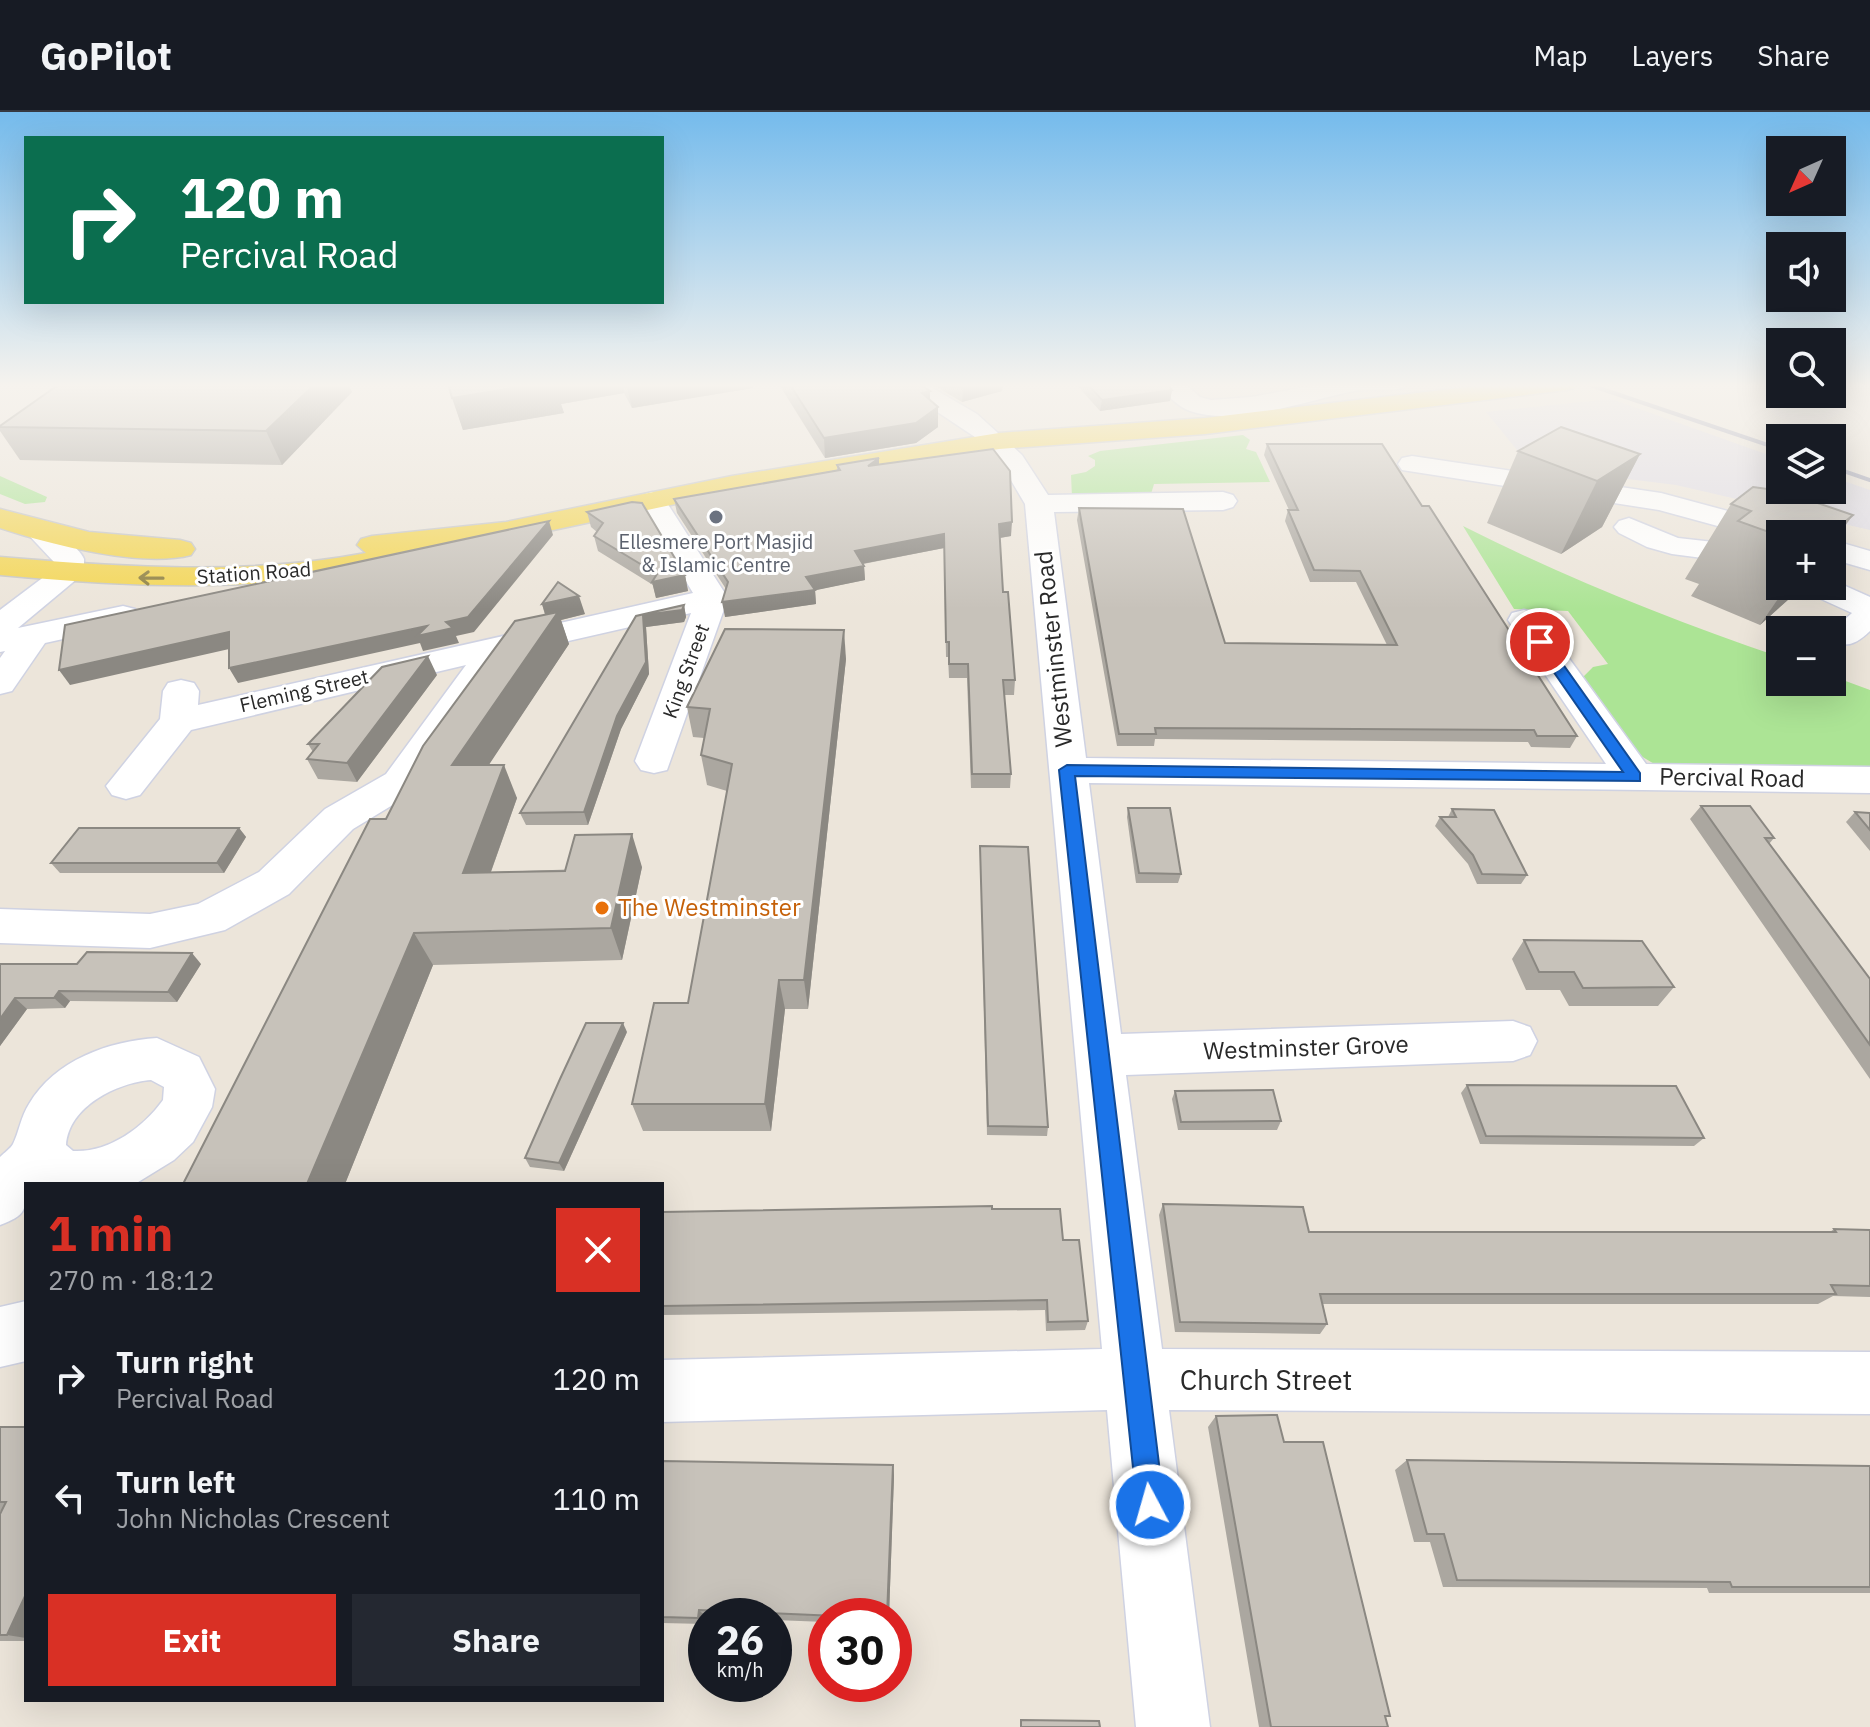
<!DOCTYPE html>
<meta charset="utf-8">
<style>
:root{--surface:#171b24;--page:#242831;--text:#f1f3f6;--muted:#9ea1a6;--line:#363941;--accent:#d93025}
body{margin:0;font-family:"IBM Plex Sans",sans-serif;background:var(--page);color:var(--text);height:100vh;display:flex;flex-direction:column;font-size:30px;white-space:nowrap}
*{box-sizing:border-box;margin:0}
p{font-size:26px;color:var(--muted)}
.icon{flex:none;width:44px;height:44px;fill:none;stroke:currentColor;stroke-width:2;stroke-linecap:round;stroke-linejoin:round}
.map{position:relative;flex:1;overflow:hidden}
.side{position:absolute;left:24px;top:1070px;width:640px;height:520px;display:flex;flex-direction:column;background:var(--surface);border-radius:0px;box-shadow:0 8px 32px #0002}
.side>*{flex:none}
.guide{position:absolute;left:24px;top:24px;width:640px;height:168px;border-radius:0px;box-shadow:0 8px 32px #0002;background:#0b6e4f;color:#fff;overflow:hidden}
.needle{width:52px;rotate:225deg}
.buttons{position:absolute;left:1766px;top:24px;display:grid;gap:16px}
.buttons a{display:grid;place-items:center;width:80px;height:80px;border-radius:0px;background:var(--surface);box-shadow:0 8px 32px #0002;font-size:40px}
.speed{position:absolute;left:688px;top:1486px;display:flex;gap:16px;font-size:40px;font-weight:700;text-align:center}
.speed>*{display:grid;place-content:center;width:104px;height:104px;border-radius:50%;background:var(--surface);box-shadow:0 8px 32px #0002;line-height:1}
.speed small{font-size:20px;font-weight:400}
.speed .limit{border:12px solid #d22;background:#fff;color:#111}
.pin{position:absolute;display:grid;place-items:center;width:68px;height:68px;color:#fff;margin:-34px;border:4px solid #fff;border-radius:50%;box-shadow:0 2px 8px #0007}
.me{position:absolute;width:88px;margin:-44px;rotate:354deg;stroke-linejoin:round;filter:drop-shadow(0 0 6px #0008)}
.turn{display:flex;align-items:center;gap:28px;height:168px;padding:0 24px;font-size:36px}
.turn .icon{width:104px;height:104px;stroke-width:2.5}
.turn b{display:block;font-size:56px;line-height:68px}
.round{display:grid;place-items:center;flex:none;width:84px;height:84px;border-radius:0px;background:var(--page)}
.overview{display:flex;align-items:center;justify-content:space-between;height:136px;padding:0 24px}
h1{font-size:48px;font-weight:800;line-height:60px;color:var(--accent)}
.cta{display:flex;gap:16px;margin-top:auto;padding:16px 24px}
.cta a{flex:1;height:92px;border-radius:0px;background:var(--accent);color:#fff;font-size:32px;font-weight:800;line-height:92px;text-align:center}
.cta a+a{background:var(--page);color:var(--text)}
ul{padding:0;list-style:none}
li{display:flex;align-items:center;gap:24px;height:120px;padding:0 24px}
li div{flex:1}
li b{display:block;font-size:30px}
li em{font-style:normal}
header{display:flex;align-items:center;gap:48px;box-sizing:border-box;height:112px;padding:0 40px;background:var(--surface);border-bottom:2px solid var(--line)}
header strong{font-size:38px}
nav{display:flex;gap:44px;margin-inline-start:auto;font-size:28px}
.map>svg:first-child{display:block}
.industrial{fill:#dedbe4}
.green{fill:#ace495}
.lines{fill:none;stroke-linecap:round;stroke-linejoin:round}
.minor-casing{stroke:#cfd2e2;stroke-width:3}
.major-casing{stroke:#c7c7c7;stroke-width:3}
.minor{fill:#fff;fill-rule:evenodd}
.major{fill:#f3d657;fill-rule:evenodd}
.rail{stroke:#9d9fb4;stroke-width:4}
.wall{fill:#aba7a0}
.shaded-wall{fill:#8b8882}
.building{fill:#c7c2ba;stroke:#8b8882;stroke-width:2}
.oneway{stroke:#8e8040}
.route{fill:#1a73e8;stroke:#114b97;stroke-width:2}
.worship-dot{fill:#6b7280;stroke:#fff;stroke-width:3}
.food-dot{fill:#e8710a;stroke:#fff;stroke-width:3}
.labels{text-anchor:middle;stroke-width:6;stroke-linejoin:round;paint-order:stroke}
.far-worship-label{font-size:20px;fill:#5b616d;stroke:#fff}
.far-street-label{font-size:20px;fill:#292929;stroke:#fff}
.street-label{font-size:24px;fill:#292929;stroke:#fff}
.food-label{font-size:24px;fill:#c56008;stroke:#fff;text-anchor:start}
.near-street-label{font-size:28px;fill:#292929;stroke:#fff}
</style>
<header>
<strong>GoPilot</strong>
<nav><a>Map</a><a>Layers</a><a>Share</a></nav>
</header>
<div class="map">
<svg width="1870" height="1615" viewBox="0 0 1870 1615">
<rect width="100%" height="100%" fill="#ece5da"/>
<polygon class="industrial" points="1611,287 1780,347 1780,378 1832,378 1832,365 1870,378 1870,418 1676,373 1531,355 1486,300"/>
<g class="green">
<polygon points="1243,323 1250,328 1246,337 1256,340 1270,370 1154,372 1151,382 1072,385 1071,363 1086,360 1095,354 1095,348 1088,344 1100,339"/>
<polygon points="0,364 47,385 45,390 25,392 0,382"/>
<path d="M1463 414C1566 466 1671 508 1780 545V570H1832V564L1870 578V656H1661L1631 638 1583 565 1593 555 1608 552 1568 499 1514 497Z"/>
</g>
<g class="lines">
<g class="minor-casing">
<g id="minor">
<polygon points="894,271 924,271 977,302 1022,343 1048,383 1223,380 1233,383 1237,389 1233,395 1223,398 1054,400 1086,646 1606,652 1508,508 1512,501 1524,498 1536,501 1646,652 1870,655 1870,681 1089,671 1121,922 1513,909 1530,915 1537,929 1530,943 1513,949 1126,963 1162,1237 1870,1240 1870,1302 1169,1298 1210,1615 1136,1615 1107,1298 662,1310 662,1248 1102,1237 1025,392 1002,353 975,325"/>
<path d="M1158 271H1184L1200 285 1211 288 1251 285 1328 271H1407L1403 276C1387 280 1370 276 1354 279 1308 288 1236 315 1190 299 1178 295 1166 282 1158 271Z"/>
<polygon points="1412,344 1661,381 1791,416 1796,422 1780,422 1780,431 1659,398 1402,358 1398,352 1402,346"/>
<polygon points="652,380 662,383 728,486 667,658 654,661 641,658 635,649 691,501 507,543 414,680 353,717 289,782 225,818 150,836 0,831 0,797 150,802 198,792 259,760 325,697 386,662 466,553 191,618 140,683 126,687 112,683 106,674 160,607 163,579 168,571 181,568 194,571 199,579 198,593 693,481 638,389 642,383"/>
<polygon points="1629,406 1678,426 1749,434 1760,437 1764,443 1760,449 1749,452 1672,442 1647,435 1619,421 1614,415 1619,409"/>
<path d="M38 408C49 411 80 436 84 447 84 449 84 459 84 461L18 516 123 494 135 497 139 504 135 511 45 531 12 579 0 582V546L5 539 0 540V498L53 458 54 450 23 417 28 411Z"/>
<polygon points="1832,428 1870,439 1870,458 1832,447"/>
<path d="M1832 468 1870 485V519C1857 531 1850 535 1833 531L1832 519 1852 501 1808 481 1803 474H1832Z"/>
<path d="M157 926 199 945 215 977 212 995 193 1030 174 1048 135 1072H26C26 1099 26 1103 0 1113V1045C4 1041 11 1036 13 1032 19 1020 21 1004 29 992 55 948 109 929 157 926ZM151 968 164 975 163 988C143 1016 108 1041 73 1039L66 1033C69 994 117 971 151 968Z"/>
<polygon points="26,1189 26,1249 0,1255 0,1195"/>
</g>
</g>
<g class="major-casing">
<g id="major">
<path d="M1502 271H1578L1574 276 1566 278 1205 322 999 337 732 380 492 431 417 437 420 442 416 448C279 482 139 476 0 463V445C121 455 246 464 366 441L357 433 361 427 372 424 506 410 732 364 999 321 1205 306Z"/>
<path d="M0 397 89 420 180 428 191 431 195 437 191 443C141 456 48 432 0 416Z"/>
</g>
</g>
<use href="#minor" class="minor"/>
<use href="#major" class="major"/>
<g class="rail">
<polyline points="1584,271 1780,337"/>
<polyline points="1832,355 1870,368"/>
</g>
</g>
<g class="wall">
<polygon points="61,271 348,271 352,280 282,353 20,348 0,319 0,314"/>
<polygon points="448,271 752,271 753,276 632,296 624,281 561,292 564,301 463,318"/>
<polygon points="780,271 930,288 938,295 938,315 916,331 825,346 780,274"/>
<polygon points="930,271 1003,271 1002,279 962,290"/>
<polygon points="1075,271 1167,271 1172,278 1170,289 1100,299"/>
<polygon points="1267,332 1422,394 1577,624 1570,636 1531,635 1528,630 1155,627 1154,634 1117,634 1077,408 1079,396 1225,531 1387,533 1356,470 1310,470 1285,409 1288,398 1289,398 1264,343"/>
<polygon points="1518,339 1640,342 1602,415 1561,442 1487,411"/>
<polygon points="879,346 879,352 1011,424 1000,426 1003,480 1015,568 1014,583 1004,583 1011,662 1010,676 971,676 967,566 949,566 948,545 946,545 944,436 863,452 864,454 865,468 815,478 816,492 725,505 726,477 677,401 674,387 837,358 837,353"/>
<polygon points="1753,375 1780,424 1780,474 1802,474 1799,478 1760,513 1691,484 1699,472 1685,467 1731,392"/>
<polygon points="587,400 685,463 688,479 656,486 653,473 598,439 594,424 597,420 591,415"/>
<polygon points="542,492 585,502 561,508 569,532 488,653 517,686 491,760 642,755 622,848 433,853 345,1072 386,707 545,503"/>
<polygon points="684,493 686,505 684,510 646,515 649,562 621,617 588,713 526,713 520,701 636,504"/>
<polygon points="846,547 808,897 785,897 771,1019 643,1019 632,992 688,891 727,679 707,673 701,643 704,626 693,625 687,595"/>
<polygon points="437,563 357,670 318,667 307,647 313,640 308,632"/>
<polygon points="1701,694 1774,726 1769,732 1870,867 1870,967 1690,707"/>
<polygon points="1128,696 1181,762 1178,771 1136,771 1127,705"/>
<polygon points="1452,697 1527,763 1521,772 1477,772 1468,752 1435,714 1440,705 1448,705"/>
<polygon points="1855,700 1870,701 1870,739 1846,710"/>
<polygon points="239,716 246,725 224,761 60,761 51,751"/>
<polygon points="980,734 1048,1015 1047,1024 987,1023"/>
<polygon points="1524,828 1674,875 1658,894 1569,894 1560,878 1526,878 1512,847"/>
<polygon points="0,852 201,852 177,890 70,889 65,896 27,897 0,934"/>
<polygon points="627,920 564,1059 530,1055 525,1046"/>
<polygon points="1467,973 1704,1026 1694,1034 1480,1032 1461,981"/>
<polygon points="1175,979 1281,1009 1277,1018 1178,1018 1172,987"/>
<polygon points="1163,1092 1309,1120 1830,1120 1834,1117 1870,1118 1870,1185 1833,1184 1818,1192 1323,1192 1327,1212 1320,1222 1175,1220 1159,1103"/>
<polygon points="992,1097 1063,1128 1088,1209 1085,1218 1046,1219 1045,1198 662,1203 662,1100"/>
<polygon points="1216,1304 1284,1330 1390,1604 1385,1605 1388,1615 1259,1615 1208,1315"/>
<polygon points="0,1315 26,1315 26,1529 0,1529 0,1402 1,1399 0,1399"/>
<polygon points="1407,1348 1870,1354 1870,1481 1709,1481 1707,1476 1443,1475 1430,1430 1414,1430 1395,1358"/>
<polygon points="662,1349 893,1353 894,1364 889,1504 826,1504 826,1510 774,1508 774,1504 706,1504 705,1512 662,1511"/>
</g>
<g class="shaded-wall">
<polygon points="316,271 348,271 352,280 282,353 266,319"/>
<polygon points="544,271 622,271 624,281 561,292 564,301 463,318 452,286"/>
<polygon points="626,271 752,271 753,276 632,296"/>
<polygon points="963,271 1003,271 1002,279 962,290"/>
<polygon points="1172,278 1170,289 1100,299 1102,288"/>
<polygon points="930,279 930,299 922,281"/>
<polygon points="938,295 938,315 916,331 825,346 824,326"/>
<polygon points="1640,342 1602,415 1561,442 1597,369"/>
<polygon points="879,346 879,359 868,354"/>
<polygon points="1853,403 1832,432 1832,422 1830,422"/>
<polygon points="549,409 553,423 474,520 456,524 459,531 423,539 420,531 238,571 229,556 446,510"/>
<polygon points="1012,410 1011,424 999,426 999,412"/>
<polygon points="944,422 944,436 856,453 855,439"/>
<polygon points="864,454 865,468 812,479 815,478 816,492 725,505 722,490 806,465"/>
<polygon points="685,463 688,479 656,486 652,470"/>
<polygon points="1787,474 1802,474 1799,478 1760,513"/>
<polygon points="579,484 585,502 561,508 569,532 467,686 452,653 548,511 542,492"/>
<polygon points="684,493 686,505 684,510 646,515 649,562 621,617 588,713 584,700 643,503"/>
<polygon points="844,518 846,547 808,897 804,868"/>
<polygon points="229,520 238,535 70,573 59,558"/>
<polygon points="428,544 437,563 357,670 347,651"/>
<polygon points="504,653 517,686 479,793 463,761"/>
<polygon points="239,716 246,725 224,761 217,751"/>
<polygon points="632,722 642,755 622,848 611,816"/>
<polygon points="414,821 433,853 345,1072 307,1072"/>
<polygon points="192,841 201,852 177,890 168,880"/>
<polygon points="779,868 785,897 771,1019 765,992"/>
<polygon points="59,879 70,889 65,896 54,886"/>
<polygon points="15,886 27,897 0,934 0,907"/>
<polygon points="623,911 627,920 564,1059 559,1051"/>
<polygon points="893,1353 894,1364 889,1504 887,1504"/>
<polygon points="26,1482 26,1526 7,1523"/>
<polygon points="699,1498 706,1505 705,1512 698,1506"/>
</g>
<g class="building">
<polygon points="61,271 316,271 266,319 0,315 0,314"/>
<polygon points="448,271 544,271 452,286"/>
<polygon points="789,271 918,271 930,279 922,281 938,295 916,311 824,326"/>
<polygon points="1086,271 1167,271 1172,278 1102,288"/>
<polygon points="1561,315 1640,342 1597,369 1518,339"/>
<polygon points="1267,332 1382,332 1422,394 1429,394 1577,624 1537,624 1534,618 1155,616 1156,622 1119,622 1079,396 1183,397 1225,531 1397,533 1360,459 1314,458 1288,398 1298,398"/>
<polygon points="993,337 1010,359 1012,410 999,412 1003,480 1008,480 1015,568 1003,568 1011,662 972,662 968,552 949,552 949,530 946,530 944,422 855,439 864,454 806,465 815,478 722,490 728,470 674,387 840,358 837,353 879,346 868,354"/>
<polygon points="1753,375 1782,379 1853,403 1830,422 1780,422 1780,424 1738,409 1751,399 1731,392"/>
<polygon points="632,390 642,391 685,463 652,470 657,462 594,424 603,411 587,400"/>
<polygon points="549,409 468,505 446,510 453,516 417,524 427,514 229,556 229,520 59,558 65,513"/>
<polygon points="558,470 579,484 542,492"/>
<polygon points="684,493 682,498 643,503 646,550 617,604 584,700 520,701 636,504"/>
<polygon points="558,500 452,653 504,653 463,761 565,759 575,723 632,722 611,816 414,821 307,1072 183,1072 370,707 386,707 423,634 515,509"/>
<polygon points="725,517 844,518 804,868 779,868 765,992 632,992 654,891 688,891 732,652 701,643 710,597 687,595"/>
<polygon points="428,544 347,651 307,647 319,632 308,632 382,555"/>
<polygon points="1701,694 1750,694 1774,726 1765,726 1870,867 1870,933"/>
<polygon points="1128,696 1170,696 1181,762 1139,761"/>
<polygon points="1452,697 1494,698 1527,763 1482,762 1473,743 1440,705 1456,705"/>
<polygon points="1855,700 1870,701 1870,718"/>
<polygon points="79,716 239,716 217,751 51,751"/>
<polygon points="980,734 1028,735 1048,1015 988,1014"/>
<polygon points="1524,828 1642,829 1674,875 1583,876 1574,860 1539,860"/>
<polygon points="87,840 192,841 168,880 59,879 54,886 15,886 0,907 0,852 77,852"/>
<polygon points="586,911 623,911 559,1051 525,1046 560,967"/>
<polygon points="1467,973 1676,974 1704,1026 1486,1024"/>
<polygon points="1273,978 1281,1009 1181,1010 1175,979"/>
<polygon points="1163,1092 1303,1095 1309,1120 1836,1120 1834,1117 1870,1118 1870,1174 1831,1173 1836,1182 1320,1182 1327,1212 1180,1210"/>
<polygon points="992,1094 992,1097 1060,1097 1063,1128 1079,1128 1088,1209 1048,1210 1047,1188 662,1194 662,1100"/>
<polygon points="1277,1303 1284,1330 1323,1330 1390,1604 1385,1604 1388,1615 1271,1615 1216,1304"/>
<polygon points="0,1315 26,1315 26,1482 7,1523 0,1523 0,1402 6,1390 0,1390"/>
<polygon points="1407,1348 1870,1354 1870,1475 1732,1475 1730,1470 1457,1468 1444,1422 1427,1422"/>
<polygon points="662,1349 893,1353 887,1504 837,1504 699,1498 698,1506 662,1505"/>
<polygon points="1021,1608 1099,1609 1100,1615 1021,1615"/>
</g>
<defs><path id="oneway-shaft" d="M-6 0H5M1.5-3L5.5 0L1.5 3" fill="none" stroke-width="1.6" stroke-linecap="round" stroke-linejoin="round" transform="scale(2)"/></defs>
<use class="oneway" href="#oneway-shaft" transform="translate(151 466) rotate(-179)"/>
<linearGradient id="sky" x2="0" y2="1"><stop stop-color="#75bbec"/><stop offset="0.55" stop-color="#f6f3ee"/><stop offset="1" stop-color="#f6f3ee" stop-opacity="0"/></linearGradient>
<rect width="1870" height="497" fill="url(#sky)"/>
<polygon class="route" points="1540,526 1545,527 1640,661 1640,669 1075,664 1164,1393 1160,1403 1150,1407 1141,1403 1137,1393 1059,658 1067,653 1623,660 1533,530"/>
<circle class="worship-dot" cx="716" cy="405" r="8"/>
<circle class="food-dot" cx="602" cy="796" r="8"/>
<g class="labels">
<g class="far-worship-label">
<text x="716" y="437">Ellesmere Port Masjid<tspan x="716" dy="23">&amp; Islamic Centre</tspan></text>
</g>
<g class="far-street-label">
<text transform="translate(254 461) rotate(-4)" y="7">Station Road</text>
<text transform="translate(686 559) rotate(-70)" y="7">King Street</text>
<text transform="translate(304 579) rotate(-13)" y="7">Fleming Street</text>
</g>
<g class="street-label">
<text transform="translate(1054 537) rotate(-96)" y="8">Westminster Road</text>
<text transform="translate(1732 666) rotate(1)" y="8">Percival Road</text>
<text transform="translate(1306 936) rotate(-2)" y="8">Westminster Grove</text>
</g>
<g class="food-label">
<text x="618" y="804">The Westminster</text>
</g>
<g class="near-street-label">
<text x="1266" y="1278">Church Street</text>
</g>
</g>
</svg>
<div class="buttons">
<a><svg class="needle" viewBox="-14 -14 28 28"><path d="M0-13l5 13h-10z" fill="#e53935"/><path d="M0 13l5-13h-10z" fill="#9ea1a6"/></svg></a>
<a><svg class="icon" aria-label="sound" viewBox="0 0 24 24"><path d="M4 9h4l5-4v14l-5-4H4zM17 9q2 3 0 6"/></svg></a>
<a><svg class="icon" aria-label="search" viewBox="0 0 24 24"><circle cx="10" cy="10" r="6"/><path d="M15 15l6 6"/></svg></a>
<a><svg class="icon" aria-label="layers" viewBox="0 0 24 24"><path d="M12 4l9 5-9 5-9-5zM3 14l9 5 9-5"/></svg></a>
<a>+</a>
<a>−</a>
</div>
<div class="speed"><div>26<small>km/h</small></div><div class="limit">30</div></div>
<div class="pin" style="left:1540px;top:530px;background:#d93025"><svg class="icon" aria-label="arrive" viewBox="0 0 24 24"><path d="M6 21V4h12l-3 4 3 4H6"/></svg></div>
<svg class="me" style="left:1150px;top:1393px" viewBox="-20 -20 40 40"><circle r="17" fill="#1a73e8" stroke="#fff" stroke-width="3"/><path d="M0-11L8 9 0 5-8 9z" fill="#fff"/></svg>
<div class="guide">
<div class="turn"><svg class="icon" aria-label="right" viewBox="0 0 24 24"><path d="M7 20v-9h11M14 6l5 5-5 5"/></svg><div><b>120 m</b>Percival Road</div></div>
</div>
<section class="side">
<div class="overview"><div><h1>1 min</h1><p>270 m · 18:12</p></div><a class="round" style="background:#d93025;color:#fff"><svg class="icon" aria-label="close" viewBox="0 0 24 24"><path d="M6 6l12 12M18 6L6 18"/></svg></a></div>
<ul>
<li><svg class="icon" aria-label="right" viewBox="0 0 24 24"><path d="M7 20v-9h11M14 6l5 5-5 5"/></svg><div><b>Turn right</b><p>Percival Road</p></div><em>120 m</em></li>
<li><svg class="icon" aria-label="left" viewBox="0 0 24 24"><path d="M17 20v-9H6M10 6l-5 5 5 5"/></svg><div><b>Turn left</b><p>John Nicholas Crescent</p></div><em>110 m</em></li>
</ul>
<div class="cta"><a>Exit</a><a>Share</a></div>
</section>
</div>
